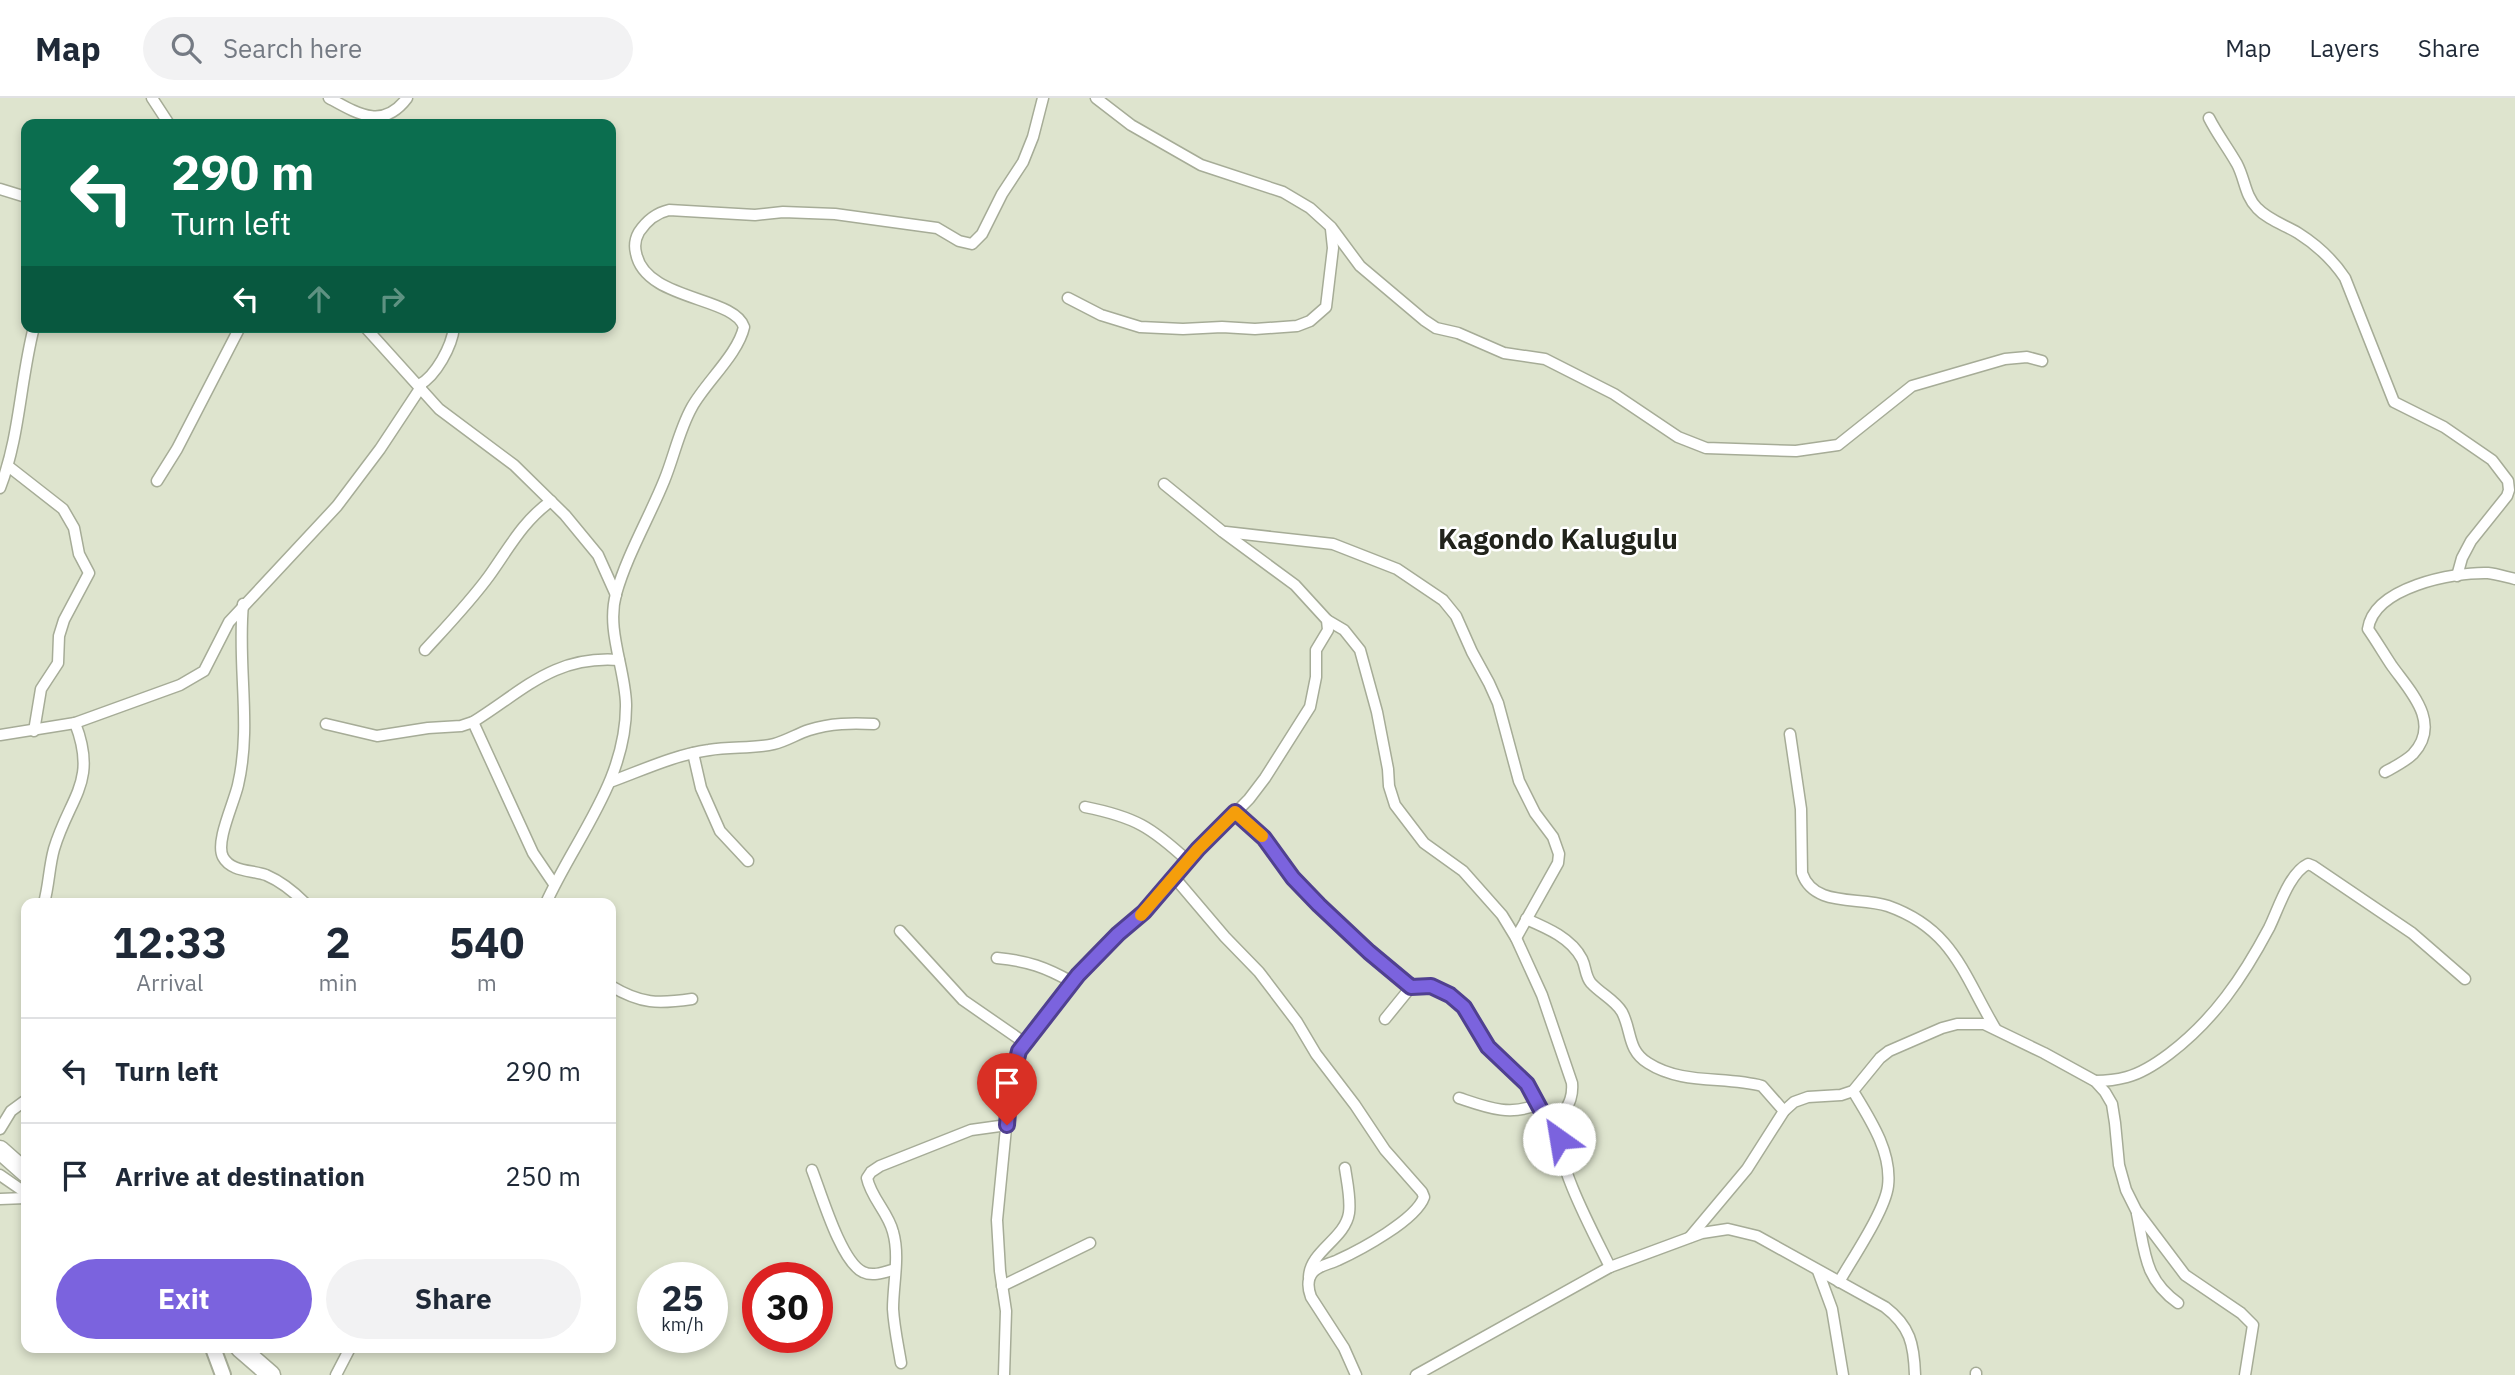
<!DOCTYPE html>
<style>
:root{--surface:#fff;--page:#f2f2f3;--text:#1f2937;--muted:#747a83;--line:#e0e1e3;--accent:#7b63de}
body{margin:0;font-family:"IBM Plex Sans",sans-serif;background:var(--page);color:var(--text);height:100vh;display:flex;flex-direction:column;font-size:26px;white-space:nowrap}
*{box-sizing:border-box;margin:0}
p{font-size:23px;color:var(--muted)}
.icon{flex:none;width:38px;height:38px;fill:none;stroke:currentColor;stroke-width:2;stroke-linecap:round;stroke-linejoin:round}
.map{position:relative;flex:1;overflow:hidden}
.drawer{position:absolute;left:21px;top:800px;width:595px;height:455px;display:flex;flex-direction:column;background:var(--surface);border-radius:14px;box-shadow:0 4px 10px #0003}
.drawer>*{flex:none}
.hud{position:absolute;left:21px;top:21px;width:595px;height:214px;border-radius:14px;box-shadow:0 4px 10px #0003;background:#0b6e4f;color:#fff;overflow:hidden}
.speed{position:absolute;left:637px;top:1164px;display:flex;gap:14px;font-size:35px;font-weight:700;text-align:center}
.speed>*{display:grid;place-content:center;width:91px;height:91px;border-radius:50%;background:var(--surface);box-shadow:0 4px 10px #0003;line-height:1}
.speed small{font-size:18px;font-weight:400}
.speed .limit{border:10px solid #d22;background:#fff;color:#111}
.pin{position:absolute;display:grid;place-items:center;width:60px;height:60px;color:#fff;margin:-72px -30px;border-radius:50% 50% 50% 0;rotate:-45deg;box-shadow:0 0 7px #0007}
.pin .icon{rotate:45deg}
.me{position:absolute;width:77px;margin:-38px;rotate:328deg;stroke-linejoin:round;filter:drop-shadow(0 0 5px #0008)}
.turn{display:flex;align-items:center;gap:24px;height:147px;padding:0 35px;font-size:32px}
.turn .icon{width:91px;height:91px;stroke-width:2.5}
.turn b{display:block;font-size:49px;line-height:60px}
.lanes{display:flex;align-items:center;height:66px;padding:0 35px;background:#0003;justify-content:center;gap:35px;direction:ltr}
.lanes .off{opacity:.35}
.eta{display:flex;justify-content:space-evenly;align-items:center;height:119px;text-align:center}
.eta b{font-size:42px;font-weight:800;line-height:49px}
.action{display:flex;gap:14px;margin-top:auto;padding:14px 35px}
.action a{flex:1;height:80px;border-radius:42px;background:var(--accent);color:#fff;font-size:28px;font-weight:800;line-height:80px;text-align:center}
.action a+a{background:var(--page);color:var(--text)}
ul{padding:0;list-style:none}
li{display:flex;align-items:center;gap:21px;height:105px;padding:0 35px;border-top:2px solid var(--line)}
li div{flex:1}
li b{display:block;font-size:26px}
li em{font-style:normal}
header{display:flex;align-items:center;gap:42px;box-sizing:border-box;height:98px;padding:0 35px;background:var(--surface);border-bottom:2px solid var(--line)}
header strong{font-size:33px}
nav{display:flex;gap:38px;margin-inline-start:auto;font-size:24px}
.search{width:490px;height:63px;background:var(--page);display:flex;align-items:center;gap:18px;box-sizing:border-box;padding:0 24px;border-radius:38px;color:var(--muted);font-size:26px}
.map>svg:first-child{display:block}
.lines{fill:none;stroke-linecap:round;stroke-linejoin:round}
.street-casing{stroke:#a6ac97;stroke-width:13}
.secondary-casing{stroke:#a6ac97;stroke-width:18}
.highway-casing{stroke:#a6ac97;stroke-width:21}
.street{stroke:#fff;stroke-width:10}
.secondary{stroke:#fff;stroke-width:14}
.highway{stroke:#fff;stroke-width:18}
.route-casing{stroke:#504090;stroke-width:18}
.route{stroke:#7b63de;stroke-width:12}
.slow{stroke:#f59e0b;stroke-width:12}
.labels{text-anchor:middle;stroke-width:5;stroke-linejoin:round;paint-order:stroke}
.quarter-label{font-size:28px;font-weight:bold;fill:#21231b;stroke:#fff}
</style>
<header>
<strong>Map</strong>
<div class="search"><svg class="icon" aria-label="search" viewBox="0 0 24 24"><circle cx="10" cy="10" r="6"/><path d="M15 15l6 6"/></svg>Search here</div>
<nav><a>Map</a><a>Layers</a><a>Share</a></nav>
</header>
<div class="map">
<svg width="2515" height="1277" viewBox="0 0 2515 1277">
<rect width="100%" height="100%" fill="#dee4ce"/>
<g class="lines">
<g class="street-casing">
<g id="street">
<polyline points="152,0 169,26"/>
<path d="M329 0C358 16 383 32 407 0"/>
<polyline points="1096,0 1131,27 1201,67 1283,94 1310,110 1331,129 1360,168 1424,222 1436,230 1458,235 1504,255 1545,261 1614,296 1678,339 1706,350 1796,353 1838,347 1912,288 2005,261 2027,259 2042,263"/>
<path d="M2209 20C2217 36 2228 50 2237 66 2245 81 2245 98 2257 110 2268 122 2285 127 2298 135 2317 147 2333 162 2345 180L2394 304 2444 329 2492 362 2508 383 2509 392 2507 398 2471 443 2462 460 2457 478"/>
<polyline points="0,91 26,99"/>
<polyline points="1068,200 1101,217 1140,229 1183,231 1222,229 1255,231 1297,228 1310,223 1326,209 1333,150 1331,131"/>
<polyline points="365,229 439,311 514,367 565,417 598,457 616,497"/>
<path d="M419 287C436 278 452 248 454 229"/>
<polyline points="8,368 63,411 74,430 79,456 89,475 64,522 59,538 58,565 41,591 34,633"/>
<polyline points="157,383 177,351 240,229"/>
<path d="M0 390C20 338 20 283 34 229"/>
<polyline points="1226,434 1333,446 1397,471 1443,502 1456,518 1472,554 1489,585 1498,605 1519,683 1535,715 1553,739 1559,756 1558,765 1516,840"/>
<path d="M243 506C237 567 252 627 238 687 234 705 215 744 223 759 231 774 252 772 266 777 280 783 294 794 305 805"/>
<path d="M1327 522 1344 532 1360 552 1377 614 1388 671 1389 688 1395 707 1424 745 1463 773 1502 817 1516 840 1542 897 1572 985C1574 1008 1560 1013 1558 1031 1555 1065 1595 1138 1610 1169"/>
<path d="M425 552C447 528 470 504 489 478 509 450 523 423 551 403"/>
<polyline points="473,624 533,755 554,786"/>
<path d="M326 626 377 638 428 630 461 628 473 624C523 593 554 557 619 562"/>
<path d="M1790 636 1801 711 1802 775C1814 810 1859 798 1888 808 1953 831 1963 876 1995 930"/>
<polyline points="0,637 75,625 180,587 204,573 229,524 337,408 380,351 421,289"/>
<polyline points="693,655 701,690 720,733 748,763"/>
<path d="M2385 674C2394 669 2406 663 2413 656 2442 625 2410 593 2392 568 2384 556 2377 544 2368 531 2374 489 2453 474 2488 475 2497 476 2506 479 2515 481"/>
<path d="M610 684C643 672 674 657 709 652 730 648 753 651 774 646 786 643 797 636 809 632 831 625 852 625 874 626"/>
<path d="M1085 709C1135 719 1151 729 1188 763"/>
<polyline points="1235,714 1264,740 1293,780 1319,807 1369,854 1411,889"/>
<path d="M1174 779 1225 839 1259 874 1297 924 1316 956 1355 1007 1385 1052 1422 1094 1424 1099C1416 1122 1360 1152 1338 1162 1330 1166 1319 1167 1313 1174 1307 1181 1308 1191 1311 1199L1344 1250 1356 1277"/>
<path d="M44 805C49 787 49 769 54 751 70 698 98 684 75 625"/>
<path d="M546 805C576 739 627 682 626 606 625 570 606 532 616 496 627 457 649 420 664 383 674 359 679 332 692 309 706 284 738 256 744 229 734 198 645 203 636 155 634 147 635 141 639 134 647 122 656 115 669 112L755 117 783 114 835 116 937 130 959 143 972 146 982 136 1002 96 1023 64 1033 39 1043 0"/>
<path d="M1526 821C1547 830 1571 840 1582 861 1586 869 1585 878 1591 885 1601 896 1615 902 1622 914 1632 933 1627 952 1648 965 1682 987 1725 978 1762 988L1784 1013"/>
<polyline points="900,833 963,902 1025,945"/>
<path d="M997 860C1028 863 1045 869 1072 884"/>
<path d="M611 888C641 906 658 906 692 901"/>
<path d="M1385 921 1411 889C1436 884 1463 901 1474 923 1478 931 1481 941 1487 948 1499 962 1515 971 1526 986 1540 1003 1540 1014 1558 1030"/>
<path d="M2095 983C2105 983 2116 982 2127 979 2142 975 2157 965 2169 956 2214 922 2243 879 2269 830 2278 812 2289 775 2308 766L2313 768 2412 835 2465 881"/>
<path d="M1459 1000C1486 1009 1510 1019 1538 1006"/>
<polyline points="0,1031 11,1013 26,1002"/>
<path d="M812 1072C821 1095 841 1164 863 1174 873 1179 885 1174 895 1171"/>
<polyline points="0,1077 26,1095"/>
<polyline points="0,1101 26,1100"/>
<path d="M2137 1116C2145 1154 2144 1181 2178 1205"/>
<polyline points="1690,1139 1747,1071 1784,1013 1794,1004 1808,999 1841,997 1853,993 1880,960 1889,953 1942,930 1957,926 1984,926 2044,955 2095,983 2105,994 2112,1006 2115,1025 2119,1067 2126,1092 2136,1112 2185,1177 2241,1215 2253,1227 2245,1277"/>
<polyline points="1818,1173 1832,1211 1843,1277"/>
<path d="M1309 1179C1310 1153 1345 1141 1349 1115 1351 1101 1347 1084 1345 1070"/>
<path d="M1839 1184C1852 1161 1885 1113 1888 1088 1892 1054 1870 1021 1853 993"/>
<polyline points="1002,1188 1090,1145"/>
<path d="M901 1265C898 1247 894 1229 893 1211 893 1186 900 1158 893 1134 888 1114 871 1100 867 1080L871 1074 880 1068 971 1032 1007 1027"/>
<polyline points="1976,1275 1976,1277"/>
<polyline points="336,1277 350,1250"/>
<polyline points="1004,1277 1006,1213 1000,1173 997,1122 1010,989 1019,953 1078,877 1118,836 1144,814 1188,763 1249,701 1265,680 1310,609 1316,579 1316,552 1328,532 1327,522 1295,487 1223,434 1164,386"/>
<path d="M1416 1277 1610 1169 1702 1135 1728 1131 1757 1138 1885 1209C1910 1228 1914 1246 1915 1277"/>
</g>
</g>
<g class="secondary-casing">
<polyline id="secondary" points="213,1250 223,1277"/>
</g>
<g class="highway-casing">
<g id="highway">
<polyline points="0,1052 26,1075"/>
<polyline points="240,1250 271,1277"/>
</g>
</g>
<use href="#street" class="street"/>
<use href="#secondary" class="secondary"/>
<use href="#highway" class="highway"/>
</g>
<g class="lines">
<g class="route-casing">
<polyline id="route" points="1007,1027 1010,989 1019,953 1078,877 1118,836 1144,814 1198,751 1235,714 1264,740 1293,780 1319,807 1369,854 1411,889 1431,888 1450,897 1464,909 1488,949 1527,986 1541,1012 1558,1030 1559,1041"/>
</g>
<use href="#route" class="route"/>
<polyline class="slow" points="1141,817 1198,751 1235,714 1262,738"/>
</g>
<g class="labels">
<g class="quarter-label">
<text x="1558" y="451">Kagondo Kalugulu</text>
</g>
</g>
</svg>
<div class="speed"><div>25<small>km/h</small></div><div class="limit">30</div></div>
<div class="pin" style="left:1007px;top:1027px;background:#d93025"><svg class="icon" aria-label="arrive" viewBox="0 0 24 24"><path d="M6 21V4h12l-3 4 3 4H6"/></svg></div>
<svg class="me" style="left:1559px;top:1041px" viewBox="-20 -20 40 40"><circle r="19" fill="#fff"/><path d="M0-13L10 11 0 6-10 11z" fill="#7b63de"/></svg>
<div class="hud">
<div class="turn"><svg class="icon" aria-label="left" viewBox="0 0 24 24"><path d="M17 20v-9H6M10 6l-5 5 5 5"/></svg><div><b>290 m</b>Turn left</div></div>
<div class="lanes"><svg class="icon" aria-label="left" viewBox="0 0 24 24"><path d="M17 20v-9H6M10 6l-5 5 5 5"/></svg><svg class="icon off" aria-label="ahead" viewBox="0 0 24 24"><path d="M12 20V5M6 11l6-6 6 6"/></svg><svg class="icon off" aria-label="right" viewBox="0 0 24 24"><path d="M7 20v-9h11M14 6l5 5-5 5"/></svg></div>
</div>
<section class="drawer">
<div class="eta">
<div><b>12:33</b><p>Arrival</p></div>
<div><b>2</b><p>min</p></div>
<div><b>540</b><p>m</p></div>
</div>
<ul>
<li><svg class="icon" aria-label="left" viewBox="0 0 24 24"><path d="M17 20v-9H6M10 6l-5 5 5 5"/></svg><div><b>Turn left</b></div><em>290 m</em></li>
<li><svg class="icon" aria-label="arrive" viewBox="0 0 24 24"><path d="M6 21V4h12l-3 4 3 4H6"/></svg><div><b>Arrive at destination</b></div><em>250 m</em></li>
</ul>
<div class="action"><a>Exit</a><a>Share</a></div>
</section>
</div>
